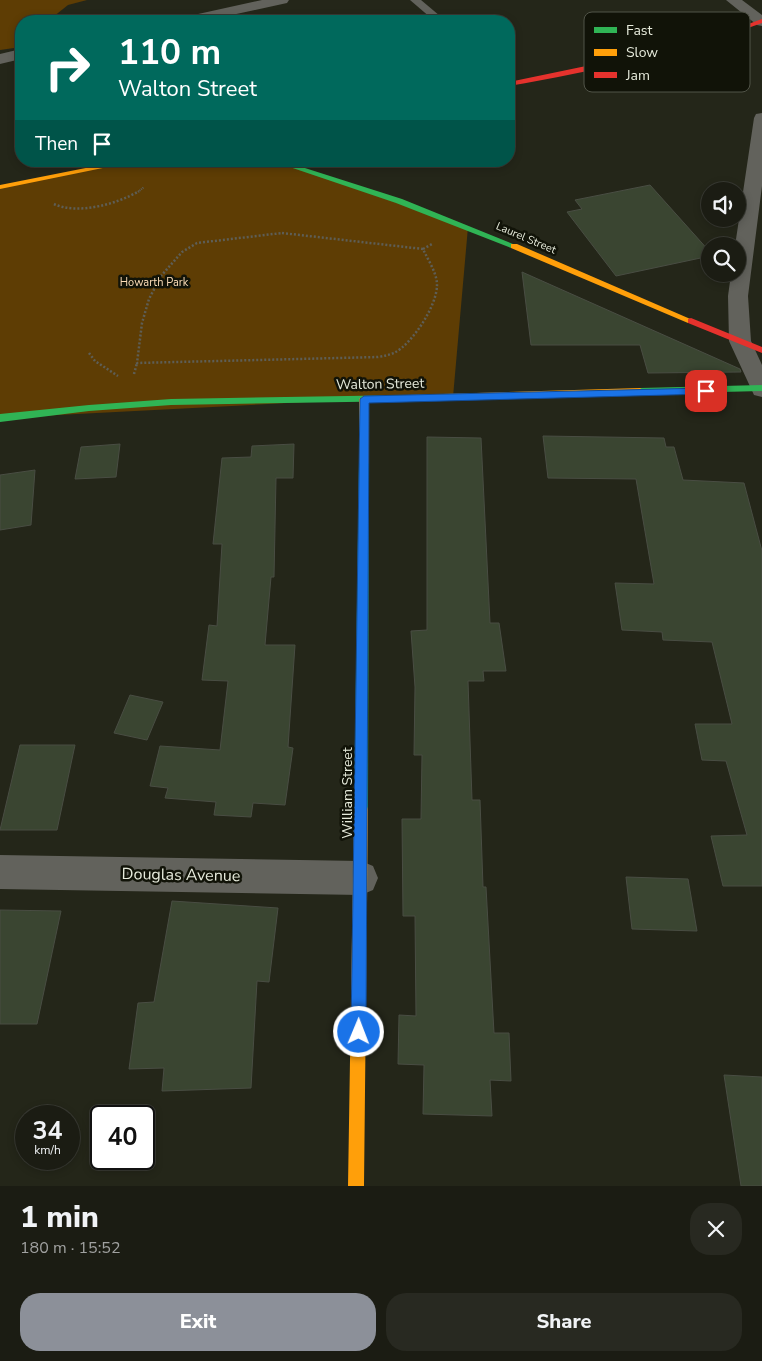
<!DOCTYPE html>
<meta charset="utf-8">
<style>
:root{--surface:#1b1c13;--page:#282921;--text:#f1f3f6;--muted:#a0a1a0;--line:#393a33;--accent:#8c9099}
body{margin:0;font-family:"Nunito Sans",sans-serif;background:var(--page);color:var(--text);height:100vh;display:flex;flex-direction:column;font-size:19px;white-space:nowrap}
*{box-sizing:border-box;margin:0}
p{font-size:16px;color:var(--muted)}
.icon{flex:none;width:28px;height:28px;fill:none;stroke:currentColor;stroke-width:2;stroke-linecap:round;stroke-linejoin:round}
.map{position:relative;height:1186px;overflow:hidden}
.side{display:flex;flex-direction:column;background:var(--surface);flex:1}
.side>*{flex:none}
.banner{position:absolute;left:15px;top:15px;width:500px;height:152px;border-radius:20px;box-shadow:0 2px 8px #0003,0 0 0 1px var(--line);background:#00695c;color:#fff;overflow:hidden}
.controls{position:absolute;left:701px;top:182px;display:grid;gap:10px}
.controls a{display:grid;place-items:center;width:45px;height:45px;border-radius:50%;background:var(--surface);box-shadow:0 2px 8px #0003,0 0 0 1px var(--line);font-size:25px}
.speed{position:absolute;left:15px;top:1105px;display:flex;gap:10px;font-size:25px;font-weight:700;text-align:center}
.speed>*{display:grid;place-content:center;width:65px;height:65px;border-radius:50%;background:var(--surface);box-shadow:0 2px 8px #0003,0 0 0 1px var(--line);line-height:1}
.speed small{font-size:12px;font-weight:400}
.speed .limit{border:2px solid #111;border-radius:8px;background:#fff;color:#111}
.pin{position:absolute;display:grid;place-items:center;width:42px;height:42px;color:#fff;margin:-21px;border-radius:10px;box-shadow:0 2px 8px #0006}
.me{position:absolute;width:55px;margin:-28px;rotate:1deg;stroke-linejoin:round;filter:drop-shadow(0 0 4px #0008)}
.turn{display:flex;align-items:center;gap:18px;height:105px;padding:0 20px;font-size:22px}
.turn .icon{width:65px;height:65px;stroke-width:2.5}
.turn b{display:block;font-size:35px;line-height:42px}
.then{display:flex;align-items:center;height:48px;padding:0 20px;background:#0003;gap:10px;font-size:19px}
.round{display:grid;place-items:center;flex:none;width:52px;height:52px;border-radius:20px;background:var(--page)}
.headline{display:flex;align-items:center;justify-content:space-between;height:85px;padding:0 20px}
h1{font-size:30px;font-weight:800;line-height:38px}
.cta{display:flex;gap:10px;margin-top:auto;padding:10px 20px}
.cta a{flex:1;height:58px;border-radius:20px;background:var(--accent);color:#fff;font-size:20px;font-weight:800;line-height:58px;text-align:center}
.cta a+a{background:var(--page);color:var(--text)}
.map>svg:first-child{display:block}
.green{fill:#5e3d04}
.building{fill:#3a4531;stroke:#494d43}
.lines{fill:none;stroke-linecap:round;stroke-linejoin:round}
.path-far1{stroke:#5e5e56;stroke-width:2;stroke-dasharray:1 1;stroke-linecap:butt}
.path{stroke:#5e5e56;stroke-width:2.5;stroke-dasharray:2 2;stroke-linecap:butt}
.lane{fill:#62625c;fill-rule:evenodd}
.street{fill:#62625c;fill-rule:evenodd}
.fast{fill:#30b455;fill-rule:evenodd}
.slow{fill:#ff9f0a;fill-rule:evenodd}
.jam{fill:#e5322d;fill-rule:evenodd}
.route{fill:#1a73e8;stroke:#114b97}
.labels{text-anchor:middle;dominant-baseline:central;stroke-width:5;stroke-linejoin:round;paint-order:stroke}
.far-street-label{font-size:11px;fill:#e7ebdc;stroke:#111308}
.far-park-label{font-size:11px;fill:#fddeb9;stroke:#111308}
.street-label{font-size:14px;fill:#e7ebdc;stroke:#111308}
.near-street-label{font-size:16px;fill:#e7ebdc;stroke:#111308}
.key{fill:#111308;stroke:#515448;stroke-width:1}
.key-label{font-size:14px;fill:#e7ebdc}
</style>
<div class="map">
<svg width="762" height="1186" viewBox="0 0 762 1186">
<rect width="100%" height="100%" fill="#242619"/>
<path class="green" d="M 0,0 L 87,0 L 68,5 L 48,21 L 21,21 L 21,42 L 14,48 L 0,50 Z
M 134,161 L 275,161 L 468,227 L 453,397 L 364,399 L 0,418 L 0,187 Z"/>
<path class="building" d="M 650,185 L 710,252 L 710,256 L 616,276 L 567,212 L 582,209 L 575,200 Z
M 522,272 L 740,369 L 741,372 L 648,373 L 640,345 L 531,345 Z
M 543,436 L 664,438 L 666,447 L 674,447 L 683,480 L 744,483 L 762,551 L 762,886 L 723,886 L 711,836 L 747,835 L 726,761 L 702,760 L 695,724 L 732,724 L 712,642 L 663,640 L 662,632 L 622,630 L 615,583 L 654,584 L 636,479 L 548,478 Z
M 427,437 L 481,438 L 490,623 L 499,623 L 506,671 L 483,671 L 484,681 L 468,681 L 472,800 L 480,800 L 483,887 L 486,887 L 494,1033 L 509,1033 L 511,1081 L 490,1080 L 492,1116 L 423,1114 L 424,1065 L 398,1064 L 399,1015 L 416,1016 L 415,916 L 403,916 L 402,819 L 421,819 L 422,755 L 414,755 L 415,687 L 411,631 L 427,630 Z
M 120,444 L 116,477 L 75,479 L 81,447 Z
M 294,444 L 293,478 L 276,478 L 274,577 L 271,577 L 265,645 L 295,645 L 288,747 L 293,748 L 285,805 L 253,803 L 251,817 L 214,815 L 216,802 L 165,798 L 168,788 L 150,786 L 160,746 L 220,750 L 228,681 L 202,680 L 209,625 L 217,626 L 222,544 L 213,544 L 222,458 L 251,457 L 252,446 Z
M 35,470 L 31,525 L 0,530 L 0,475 Z
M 130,695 L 163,702 L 147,740 L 114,733 Z
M 20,745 L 75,745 L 57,830 L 0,830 Z
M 626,877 L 688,879 L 697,931 L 632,929 Z
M 172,901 L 278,908 L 269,982 L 257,981 L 251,1088 L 162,1091 L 164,1068 L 129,1069 L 138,1003 L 154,1002 Z
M 0,910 L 61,911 L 37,1024 L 0,1024 Z
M 724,1075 L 762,1077 L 762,1186 L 741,1186 Z"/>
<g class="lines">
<path class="path-far1" d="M 138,192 L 144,187"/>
<path class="path" d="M 54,204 C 77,215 118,204 139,191
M 282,233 L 423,249 C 428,260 437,273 437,285 C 437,306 412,344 394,353 C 389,355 384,356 378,357 L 137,363 L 142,323 L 149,299 L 161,276 L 182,252 L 197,243 Z
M 423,249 L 432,244
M 89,353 L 95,361 L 118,376
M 134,374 L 137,363"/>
<path class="lane" d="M 410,0 L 421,0 L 440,16 L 439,18 L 431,18 Z"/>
<path class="street" d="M 262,0 L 289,0 L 287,3 L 204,21 L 178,21 L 180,18 Z
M 726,0 L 742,0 L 762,15 L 762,26 L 757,25 Z
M 21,49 L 21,59 L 0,64 L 0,54 Z
M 762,113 L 762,186 L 748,296 L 751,341 L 762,365 L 762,397 L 754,395 L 729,341 L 728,296 L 731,274 L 738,274 L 738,246 L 735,246 L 754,118 L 756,114 Z
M 0,855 L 361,861 L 373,866 L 378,878 L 373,890 L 361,895 L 0,889 Z"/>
<path class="fast" d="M 272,161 L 283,161 L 402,199 L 518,246 L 511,248 L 396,203 Z
M 762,385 L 762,391 L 640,394 L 635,391 L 640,388 Z
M 409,395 L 414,398 L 409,401 L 171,405 L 89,411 L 0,422 L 0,414 L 89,405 L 171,399 Z
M 364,459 L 369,463 L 368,809 L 366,814 L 361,816 L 356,814 L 354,809 L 359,463 Z"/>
<path class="slow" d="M 121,161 L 137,161 L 0,189 L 0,185 Z
M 511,244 L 517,244 L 695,321 L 694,323 L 688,323 L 511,248 Z
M 640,388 L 645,391 L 640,394 L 409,401 L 404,398 L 409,395 Z
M 364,396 L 369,399 L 369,463 L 364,467 L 359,463 L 359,399 Z
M 361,802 L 366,804 L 368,809 L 364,1186 L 348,1186 L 354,809 L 356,804 Z"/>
<path class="jam" d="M 762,19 L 762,23 C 680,53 594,71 509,86 L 509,82 L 668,49 L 729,31 Z
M 691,318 L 762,347 L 762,353 L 688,323 L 688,319 Z"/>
</g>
<path class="route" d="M 706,388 L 711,391 L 706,394 L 369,403 L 366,1032 L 364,1037 L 359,1040 L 353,1037 L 351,1032 L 360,399 L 364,396 Z"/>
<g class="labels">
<g class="far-street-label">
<text transform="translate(526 238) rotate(23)">Laurel Street</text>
</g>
<g class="far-park-label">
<text x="154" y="282">Howarth Park</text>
</g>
<g class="street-label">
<text transform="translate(380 384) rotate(-1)">Walton Street</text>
<text transform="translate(347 793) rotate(-90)">William Street</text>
</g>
<g class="near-street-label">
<text transform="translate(181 875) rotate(1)">Douglas Avenue</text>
</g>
</g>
<rect x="584" y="12" width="166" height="80" rx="8" class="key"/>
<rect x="594" y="27" width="23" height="6" fill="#30b455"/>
<rect x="594" y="49" width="23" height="7" fill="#ff9f0a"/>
<rect x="594" y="72" width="23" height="6" fill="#e5322d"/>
<g class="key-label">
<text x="626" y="35">Fast</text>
<text x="626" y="57">Slow</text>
<text x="626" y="80">Jam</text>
</g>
</svg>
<div class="controls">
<a><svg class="icon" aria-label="sound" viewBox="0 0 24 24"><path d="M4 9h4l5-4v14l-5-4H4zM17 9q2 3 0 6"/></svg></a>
<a><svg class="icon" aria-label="search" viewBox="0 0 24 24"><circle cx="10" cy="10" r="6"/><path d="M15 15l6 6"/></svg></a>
</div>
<div class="speed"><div>34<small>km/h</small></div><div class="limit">40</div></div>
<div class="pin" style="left:706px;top:391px;background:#d93025"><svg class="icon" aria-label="arrive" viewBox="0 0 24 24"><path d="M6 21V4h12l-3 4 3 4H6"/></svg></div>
<svg class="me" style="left:359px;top:1032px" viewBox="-20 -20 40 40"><circle r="17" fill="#1a73e8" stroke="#fff" stroke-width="3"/><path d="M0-11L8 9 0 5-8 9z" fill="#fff"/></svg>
<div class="banner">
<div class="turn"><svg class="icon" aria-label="right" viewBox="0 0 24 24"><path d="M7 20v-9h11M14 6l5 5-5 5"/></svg><div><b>110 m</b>Walton Street</div></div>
<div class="then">Then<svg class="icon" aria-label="arrive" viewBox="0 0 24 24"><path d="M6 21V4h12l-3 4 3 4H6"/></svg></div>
</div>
</div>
<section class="side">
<div class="headline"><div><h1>1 min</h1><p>180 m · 15:52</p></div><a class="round"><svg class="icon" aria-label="close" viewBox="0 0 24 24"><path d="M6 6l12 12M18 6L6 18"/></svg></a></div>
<div class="cta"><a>Exit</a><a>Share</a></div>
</section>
